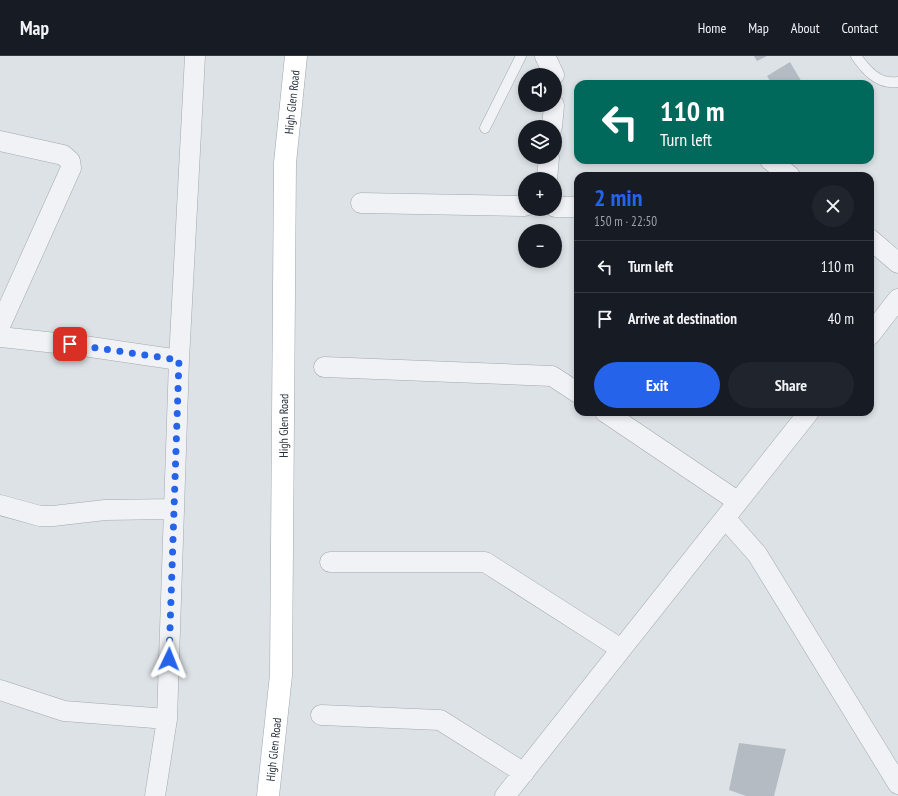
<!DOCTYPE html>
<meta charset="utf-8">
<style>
:root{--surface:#171b24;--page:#20242c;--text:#f1f3f6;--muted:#9ea1a6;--line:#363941;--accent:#2563eb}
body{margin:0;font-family:"PT Sans Narrow",sans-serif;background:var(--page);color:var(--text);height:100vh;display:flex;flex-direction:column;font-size:15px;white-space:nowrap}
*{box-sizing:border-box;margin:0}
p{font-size:13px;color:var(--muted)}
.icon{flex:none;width:22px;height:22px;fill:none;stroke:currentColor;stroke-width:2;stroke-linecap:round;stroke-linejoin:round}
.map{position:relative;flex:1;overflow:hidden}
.side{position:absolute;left:574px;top:116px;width:300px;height:244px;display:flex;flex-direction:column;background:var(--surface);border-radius:12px;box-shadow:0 2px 6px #0003}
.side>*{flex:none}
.guide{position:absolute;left:574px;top:24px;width:300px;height:84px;border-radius:12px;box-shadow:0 2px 6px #0003;background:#00695c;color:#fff;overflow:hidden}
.buttons{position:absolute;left:518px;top:12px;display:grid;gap:8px}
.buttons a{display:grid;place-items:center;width:44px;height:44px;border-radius:50%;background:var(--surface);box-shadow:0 2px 6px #0003;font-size:20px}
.pin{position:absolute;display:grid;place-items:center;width:34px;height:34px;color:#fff;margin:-17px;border-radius:8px;box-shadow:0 2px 6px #0006}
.me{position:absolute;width:44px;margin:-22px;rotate:2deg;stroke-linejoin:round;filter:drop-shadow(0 0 3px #0008)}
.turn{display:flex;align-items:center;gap:14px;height:84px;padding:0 20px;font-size:18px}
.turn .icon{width:52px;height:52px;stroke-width:2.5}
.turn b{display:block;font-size:28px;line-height:34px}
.round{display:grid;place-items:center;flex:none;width:42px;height:42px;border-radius:21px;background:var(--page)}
.headline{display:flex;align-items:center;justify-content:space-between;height:68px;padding:0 20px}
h1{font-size:24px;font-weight:700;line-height:30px;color:var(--accent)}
.button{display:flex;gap:8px;margin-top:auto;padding:8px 20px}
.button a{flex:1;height:46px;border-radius:24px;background:var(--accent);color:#fff;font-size:16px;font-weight:700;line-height:46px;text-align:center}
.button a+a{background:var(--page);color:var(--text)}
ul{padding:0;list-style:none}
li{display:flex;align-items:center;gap:12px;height:52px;padding:0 20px;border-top:1px solid var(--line)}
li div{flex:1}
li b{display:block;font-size:15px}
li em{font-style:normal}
header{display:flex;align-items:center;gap:24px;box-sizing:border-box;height:56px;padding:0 20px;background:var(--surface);border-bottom:1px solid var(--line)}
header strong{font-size:19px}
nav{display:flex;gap:22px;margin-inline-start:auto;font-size:14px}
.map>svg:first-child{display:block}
.building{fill:#b5bbc3}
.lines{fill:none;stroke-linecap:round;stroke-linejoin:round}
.lane-casing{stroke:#a3a9b0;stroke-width:11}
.street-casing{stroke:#a3a9b0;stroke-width:21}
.primary-casing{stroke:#9da7b1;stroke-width:23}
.lane{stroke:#f0f2f5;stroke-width:10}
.street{stroke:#f0f2f5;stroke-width:20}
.primary{stroke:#fff;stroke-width:22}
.route{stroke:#2563eb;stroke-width:7;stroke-dasharray:0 12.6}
.labels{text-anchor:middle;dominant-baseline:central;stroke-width:3;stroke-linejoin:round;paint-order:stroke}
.street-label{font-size:12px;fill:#28313c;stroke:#ecf0f4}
</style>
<header>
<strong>Map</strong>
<nav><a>Home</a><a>Map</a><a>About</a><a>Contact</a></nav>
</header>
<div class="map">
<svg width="898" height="740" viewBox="0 0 898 740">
<rect width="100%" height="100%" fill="#dde2e6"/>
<path class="building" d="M 754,0 L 767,0 L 757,5 Z
M 790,6 L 803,28 L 772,28 L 767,20 Z
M 739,687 L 786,693 L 774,740 L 746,740 L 729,734 Z"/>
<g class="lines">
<g class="lane-casing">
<path id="lane" d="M 856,0 C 866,14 878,29 898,26
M 485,72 L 521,0"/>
</g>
<g class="street-casing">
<path id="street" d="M 545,0 L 554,19
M 552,71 L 554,49
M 0,85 L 63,99 L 70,105 L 71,112 L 0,270
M 770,104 L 790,120
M 547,123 L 549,101
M 361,147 L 525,150
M 555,151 L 578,151
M 870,183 L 898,207
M 870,279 L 898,243
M 0,281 L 84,290 L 179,304
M 324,311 L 552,320 L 578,337
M 605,356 L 737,445
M 0,449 L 40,460 L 53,460 L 105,454 L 174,453
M 725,462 L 757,498 L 898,728
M 330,506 L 485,506 L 621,593
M 0,634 L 64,655 L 167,663
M 321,659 L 440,664 L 524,717
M 155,740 L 167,663 L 179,304 L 195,0
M 505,740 L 809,356"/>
</g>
<g class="primary-casing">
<g id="primary">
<path id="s1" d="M 268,740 L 281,619 L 285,107 L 296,0"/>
</g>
</g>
<use href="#lane" class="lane"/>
<use href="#street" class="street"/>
<use href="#primary" class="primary"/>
</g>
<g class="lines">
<path class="route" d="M 70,288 L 179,304 L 169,603"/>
</g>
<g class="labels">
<g class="street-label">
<text stroke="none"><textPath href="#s1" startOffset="695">High Glen Road</textPath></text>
<text stroke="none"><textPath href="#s1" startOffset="371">High Glen Road</textPath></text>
<text stroke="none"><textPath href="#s1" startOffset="47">High Glen Road</textPath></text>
</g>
</g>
</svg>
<div class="buttons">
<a><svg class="icon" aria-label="sound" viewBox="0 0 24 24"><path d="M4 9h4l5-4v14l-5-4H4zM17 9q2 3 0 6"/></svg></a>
<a><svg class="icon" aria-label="layers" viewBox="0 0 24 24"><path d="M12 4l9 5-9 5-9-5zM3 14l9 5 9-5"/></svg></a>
<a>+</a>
<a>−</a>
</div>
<div class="pin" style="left:70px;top:288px;background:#d93025"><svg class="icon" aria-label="arrive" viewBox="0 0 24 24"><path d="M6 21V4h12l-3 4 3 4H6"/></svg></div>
<svg class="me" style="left:169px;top:603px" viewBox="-20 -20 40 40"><path d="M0-17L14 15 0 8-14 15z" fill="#2563eb" stroke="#fff" stroke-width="4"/></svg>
<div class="guide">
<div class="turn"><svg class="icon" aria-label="left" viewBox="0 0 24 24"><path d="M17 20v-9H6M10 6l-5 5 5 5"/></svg><div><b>110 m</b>Turn left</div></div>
</div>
<section class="side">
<div class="headline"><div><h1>2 min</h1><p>150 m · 22:50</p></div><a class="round"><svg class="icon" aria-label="close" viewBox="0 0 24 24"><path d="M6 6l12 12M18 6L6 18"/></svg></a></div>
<ul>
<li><svg class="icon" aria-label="left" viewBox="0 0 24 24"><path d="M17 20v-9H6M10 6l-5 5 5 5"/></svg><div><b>Turn left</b></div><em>110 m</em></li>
<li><svg class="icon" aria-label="arrive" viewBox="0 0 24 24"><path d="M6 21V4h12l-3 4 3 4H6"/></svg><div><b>Arrive at destination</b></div><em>40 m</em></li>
</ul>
<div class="button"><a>Exit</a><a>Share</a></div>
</section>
</div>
